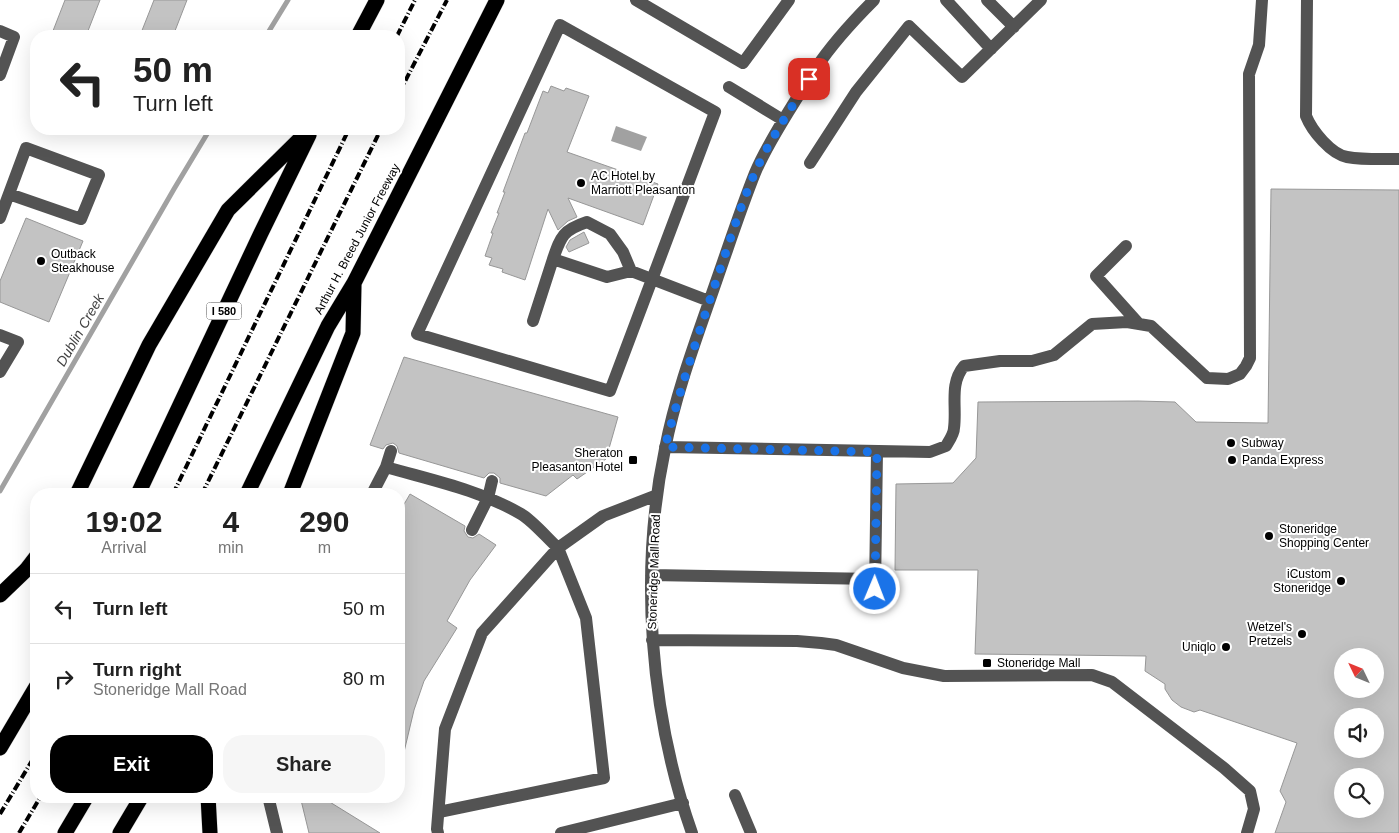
<!DOCTYPE html>
<style>
:root{--surface:#fff;--page:#f6f6f6;--text:#222;--muted:#767676;--line:#e0e0e0;--accent:#000}
body{margin:0;font-family:Helvetica,sans-serif;background:var(--page);color:var(--text);height:100vh;display:flex;flex-direction:column;font-size:19px;white-space:nowrap}
*{box-sizing:border-box;margin:0}
p{font-size:16px;color:var(--muted)}
.icon{flex:none;width:28px;height:28px;fill:none;stroke:currentColor;stroke-width:2;stroke-linecap:round;stroke-linejoin:round}
.map{position:relative;flex:1;overflow:hidden}
.side{position:absolute;left:30px;top:488px;width:375px;height:315px;display:flex;flex-direction:column;background:var(--surface);border-radius:20px;box-shadow:0 5px 20px #0002}
.side>*{flex:none}
.guide{position:absolute;left:30px;top:30px;width:375px;height:105px;border-radius:20px;box-shadow:0 5px 20px #0002;background:#fff;color:var(--text);overflow:hidden}
.needle{width:32px;rotate:313deg}
.controls{position:absolute;left:1334px;top:648px;display:grid;gap:10px}
.controls a{display:grid;place-items:center;width:50px;height:50px;border-radius:50%;background:var(--surface);box-shadow:0 5px 20px #0002;font-size:25px}
.pin{position:absolute;display:grid;place-items:center;width:42px;height:42px;color:#fff;margin:-21px;border-radius:10px;box-shadow:0 2px 8px #0006}
.me{position:absolute;width:55px;margin:-28px;rotate:1deg;stroke-linejoin:round;filter:drop-shadow(0 0 4px #0008)}
.turn{display:flex;align-items:center;gap:18px;height:105px;padding:0 20px;font-size:22px}
.turn .icon{width:65px;height:65px;stroke-width:2.5}
.turn b{display:block;font-size:35px;line-height:42px}
.eta{display:flex;justify-content:space-evenly;align-items:center;height:85px;text-align:center}
.eta b{font-size:30px;font-weight:600;line-height:35px}
.primary-button{display:flex;gap:10px;margin-top:auto;padding:10px 20px}
.primary-button a{flex:1;height:58px;border-radius:20px;background:var(--accent);color:#fff;font-size:20px;font-weight:600;line-height:58px;text-align:center}
.primary-button a+a{background:var(--page);color:var(--text)}
ul{padding:0;list-style:none}
li{display:flex;align-items:center;gap:15px;height:70px;padding:0 20px;border-top:1px solid var(--line)}
li div{flex:1}
li b{display:block;font-size:19px}
li em{font-style:normal}
.map>svg:first-child{display:block}
.water{fill:#a1a1a1}
.lines{fill:none;stroke-linecap:round;stroke-linejoin:round}
.stream{stroke:#a1a1a1;stroke-width:5}
.building{fill:#c3c3c3;stroke:#979797;fill-rule:evenodd}
.highway-casing{stroke:#dbdbdb;stroke-width:16}
.minor{stroke:#535353;stroke-width:12}
.highway{stroke:#000;stroke-width:15}
.rail{stroke:#000;stroke-width:4;stroke-dasharray:8 2.5 1 2.5;stroke-linecap:butt}
.route{stroke:#1a73e8;stroke-width:9;stroke-dasharray:0 16.2}
.poi-dot{fill:#000;stroke:#fff;stroke-width:2}
.labels{text-anchor:middle;dominant-baseline:central;stroke-width:4;stroke-linejoin:round;paint-order:stroke}
.shield{fill:#fff;stroke:#4c4c4c;stroke-width:1}
.shield-label{font-size:11px;font-weight:bold;fill:#000}
.poi-label{font-size:12px;fill:#000;stroke:#fff;text-anchor:start}
.street-label{font-size:12px;fill:#000;stroke:#fff}
.water-label{font-size:14px;font-style:italic;fill:#424242;stroke:#fff}
</style>
<div class="map">
<svg width="1399" height="833" viewBox="0 0 1399 833">
<rect width="100%" height="100%" fill="#fff"/>
<path class="water" d="M 616,126 L 647,137 L 641,151 L 611,141 Z"/>
<g class="lines">
<path class="stream" d="M 266,36 L 288,0
M 0,491 L 174,189 L 210,129"/>
</g>
<path class="building" d="M 65,0 L 100,0 L 86,36 L 51,36 Z
M 154,0 L 187,0 L 173,36 L 149,36 L 141,33 Z
M 551,86 L 564,91 L 566,88 L 589,96 L 567,152 L 658,184 L 643,225 L 568,198 L 577,217 L 568,221 L 558,230 L 548,209 L 525,280 L 502,272 L 503,269 L 489,265 L 492,258 L 485,256 L 493,233 L 491,233 L 499,213 L 497,213 L 505,192 L 503,192 L 525,133 L 527,133 L 543,91 L 548,93 Z
M 1271,189 L 1399,190 L 1399,833 L 1275,833 L 1286,802 L 1280,791 L 1297,743 L 1200,710 L 1194,712 L 1181,707 L 1172,700 L 1165,689 L 1165,684 L 1145,671 L 1146,656 L 975,654 L 978,570 L 895,570 L 896,484 L 953,483 L 976,458 L 978,402 L 1138,401 L 1175,402 L 1196,422 L 1268,423 ZM 1342,656 L 1375,656 L 1375,689 L 1342,689 ZM 1342,716 L 1375,716 L 1375,749 L 1342,749 ZM 1342,776 L 1375,776 L 1375,809 L 1342,809 Z
M 26,218 L 83,241 L 49,322 L 0,302 L 0,281 Z
M 584,232 L 589,243 L 569,252 L 566,247 L 570,240 Z
M 404,357 L 618,417 L 606,459 L 577,479 L 573,475 L 546,496 L 500,483 L 500,478 L 494,473 L 489,473 L 484,478 L 399,453 L 397,446 L 393,443 L 386,445 L 383,449 L 370,445 Z
M 410,494 L 465,526 L 464,531 L 468,537 L 473,538 L 479,534 L 496,545 L 470,580 L 447,621 L 457,628 L 424,681 L 414,710 L 404,752 L 399,752 L 399,513 Z
M 300,796 L 320,796 L 380,833 L 309,833 Z"/>
<g class="lines">
<g class="highway-casing">
<path id="highway" d="M 358,36 L 377,0
M 77,494 L 149,345 L 228,210 L 310,129
M 138,494 L 261,233 L 309,135
M 247,494 L 328,326 L 354,283 L 497,0
M 290,494 L 353,333 L 354,285
M 0,595 L 26,570 L 36,557
M 0,748 L 36,687
M 208,796 L 210,833
M 65,833 L 87,796
M 120,833 L 142,796"/>
</g>
<path class="minor" d="M 636,0 L 743,63 L 789,0
M 946,0 L 991,49
M 987,0 L 1014,27
M 1307,0 L 1306,116 C 1312,131 1331,154 1347,157 C 1364,160 1382,159 1399,159
M 560,25 L 715,112 L 610,391 L 417,334 Z
M 0,31 L 14,37 L 0,75
M 729,87 L 783,120
M 810,163 L 856,92 L 909,26 L 962,77 L 1041,0
M 0,218 L 26,148 L 99,175 L 81,219 L 9,194
M 1126,246 L 1096,276 L 1139,324
M 631,271 L 607,277 L 553,259 C 561,236 563,230 587,222 L 610,234 L 623,252 L 631,271 L 709,301
M 533,321 L 553,259
M 0,335 L 18,342 L 0,372
M 665,447 L 930,452 L 946,446 C 949,441 954,434 954,428 C 957,406 949,384 964,366 L 1000,361 L 1032,361 L 1054,355 L 1092,324 L 1127,322 L 1151,326 L 1207,378 L 1228,379 L 1240,374 L 1246,366 L 1250,358 L 1249,74 L 1259,45 L 1262,0
M 391,451 L 386,467 C 431,480 480,490 521,514 C 533,521 547,538 558,548 L 603,516 L 657,495
M 372,494 L 386,467
M 472,530 L 488,498 L 492,481
M 651,575 L 875,579
M 875,589 L 877,451
M 652,640 L 797,641 L 821,643 L 836,645 L 903,668 L 944,676 L 1092,675 L 1112,682 L 1224,768 L 1250,791 L 1254,809 L 1247,833
M 735,795 L 751,833
M 268,796 L 277,833
M 438,833 L 437,829 L 444,741 L 445,729 L 482,633 L 558,548 L 586,618 L 604,778 L 439,812
M 561,833 L 683,803
M 692,833 C 650,714 639,572 665,449 C 676,392 697,337 716,282 C 729,245 741,208 755,173 C 766,147 782,122 797,98 C 803,88 809,78 816,68 C 832,44 853,21 874,0"/>
<use href="#highway" class="highway"/>
<path class="rail" d="M 397,36 L 415,0
M 399,93 L 447,0
M 173,494 L 349,129
M 202,494 L 381,129
M 0,814 L 36,754
M 19,833 L 41,796"/>
</g>
<g class="lines">
<path class="route" d="M 809,79 C 791,109 771,138 756,170 C 742,202 732,234 721,267 C 701,326 681,386 665,447 L 877,452 L 875,589"/>
</g>
<g class="poi-dot">
<circle cx="581" cy="183" r="5"/>
<circle cx="41" cy="261" r="5"/>
<circle cx="1231" cy="443" r="5"/>
<rect x="628" y="455" width="10" height="10" rx="2.5"/>
<circle cx="1232" cy="460" r="5"/>
<circle cx="1269" cy="536" r="5"/>
<circle cx="1341" cy="581" r="5"/>
<circle cx="1302" cy="634" r="5"/>
<circle cx="1226" cy="647" r="5"/>
<rect x="982" y="658" width="10" height="10" rx="2.5"/>
</g>
<g class="labels">
<rect class="shield" x="206.5" y="302.5" width="35" height="17" rx="4"/>
<g class="shield-label">
<text x="224" y="311">I 580</text>
</g>
<g class="poi-label">
<text x="591" y="176">AC Hotel by<tspan x="591" dy="14">Marriott Pleasanton</tspan></text>
<text x="51" y="254">Outback<tspan x="51" dy="14">Steakhouse</tspan></text>
<text x="1241" y="443">Subway</text>
<text x="623" y="453" text-anchor="end">Sheraton<tspan x="623" dy="14">Pleasanton Hotel</tspan></text>
<text x="1242" y="460">Panda Express</text>
<text x="1279" y="529">Stoneridge<tspan x="1279" dy="14">Shopping Center</tspan></text>
<text x="1331" y="574" text-anchor="end">iCustom<tspan x="1331" dy="14">Stoneridge</tspan></text>
<text x="1292" y="627" text-anchor="end">Wetzel's<tspan x="1292" dy="14">Pretzels</tspan></text>
<text x="1216" y="647" text-anchor="end">Uniqlo</text>
<text x="997" y="663">Stoneridge Mall</text>
</g>
<g class="street-label">
<text transform="translate(357 239) rotate(-62)">Arthur H. Breed Junior Freeway</text>
<text transform="translate(654 572) rotate(-88)">Stoneridge Mall Road</text>
</g>
<g class="water-label">
<text transform="translate(80 330) rotate(-60)">Dublin Creek</text>
</g>
</g>
</svg>
<div class="controls">
<a><svg class="needle" viewBox="-14 -14 28 28"><path d="M0-13l5 13h-10z" fill="#e53935"/><path d="M0 13l5-13h-10z" fill="#767676"/></svg></a>
<a><svg class="icon" aria-label="sound" viewBox="0 0 24 24"><path d="M4 9h4l5-4v14l-5-4H4zM17 9q2 3 0 6"/></svg></a>
<a><svg class="icon" aria-label="search" viewBox="0 0 24 24"><circle cx="10" cy="10" r="6"/><path d="M15 15l6 6"/></svg></a>
</div>
<div class="pin" style="left:809px;top:79px;background:#d93025"><svg class="icon" aria-label="arrive" viewBox="0 0 24 24"><path d="M6 21V4h12l-3 4 3 4H6"/></svg></div>
<svg class="me" style="left:875px;top:589px" viewBox="-20 -20 40 40"><circle r="17" fill="#1a73e8" stroke="#fff" stroke-width="3"/><path d="M0-11L8 9 0 5-8 9z" fill="#fff"/></svg>
<div class="guide">
<div class="turn"><svg class="icon" aria-label="left" viewBox="0 0 24 24"><path d="M17 20v-9H6M10 6l-5 5 5 5"/></svg><div><b>50 m</b>Turn left</div></div>
</div>
<section class="side">
<div class="eta">
<div><b>19:02</b><p>Arrival</p></div>
<div><b>4</b><p>min</p></div>
<div><b>290</b><p>m</p></div>
</div>
<ul>
<li><svg class="icon" aria-label="left" viewBox="0 0 24 24"><path d="M17 20v-9H6M10 6l-5 5 5 5"/></svg><div><b>Turn left</b></div><em>50 m</em></li>
<li><svg class="icon" aria-label="right" viewBox="0 0 24 24"><path d="M7 20v-9h11M14 6l5 5-5 5"/></svg><div><b>Turn right</b><p>Stoneridge Mall Road</p></div><em>80 m</em></li>
</ul>
<div class="primary-button"><a>Exit</a><a>Share</a></div>
</section>
</div>
